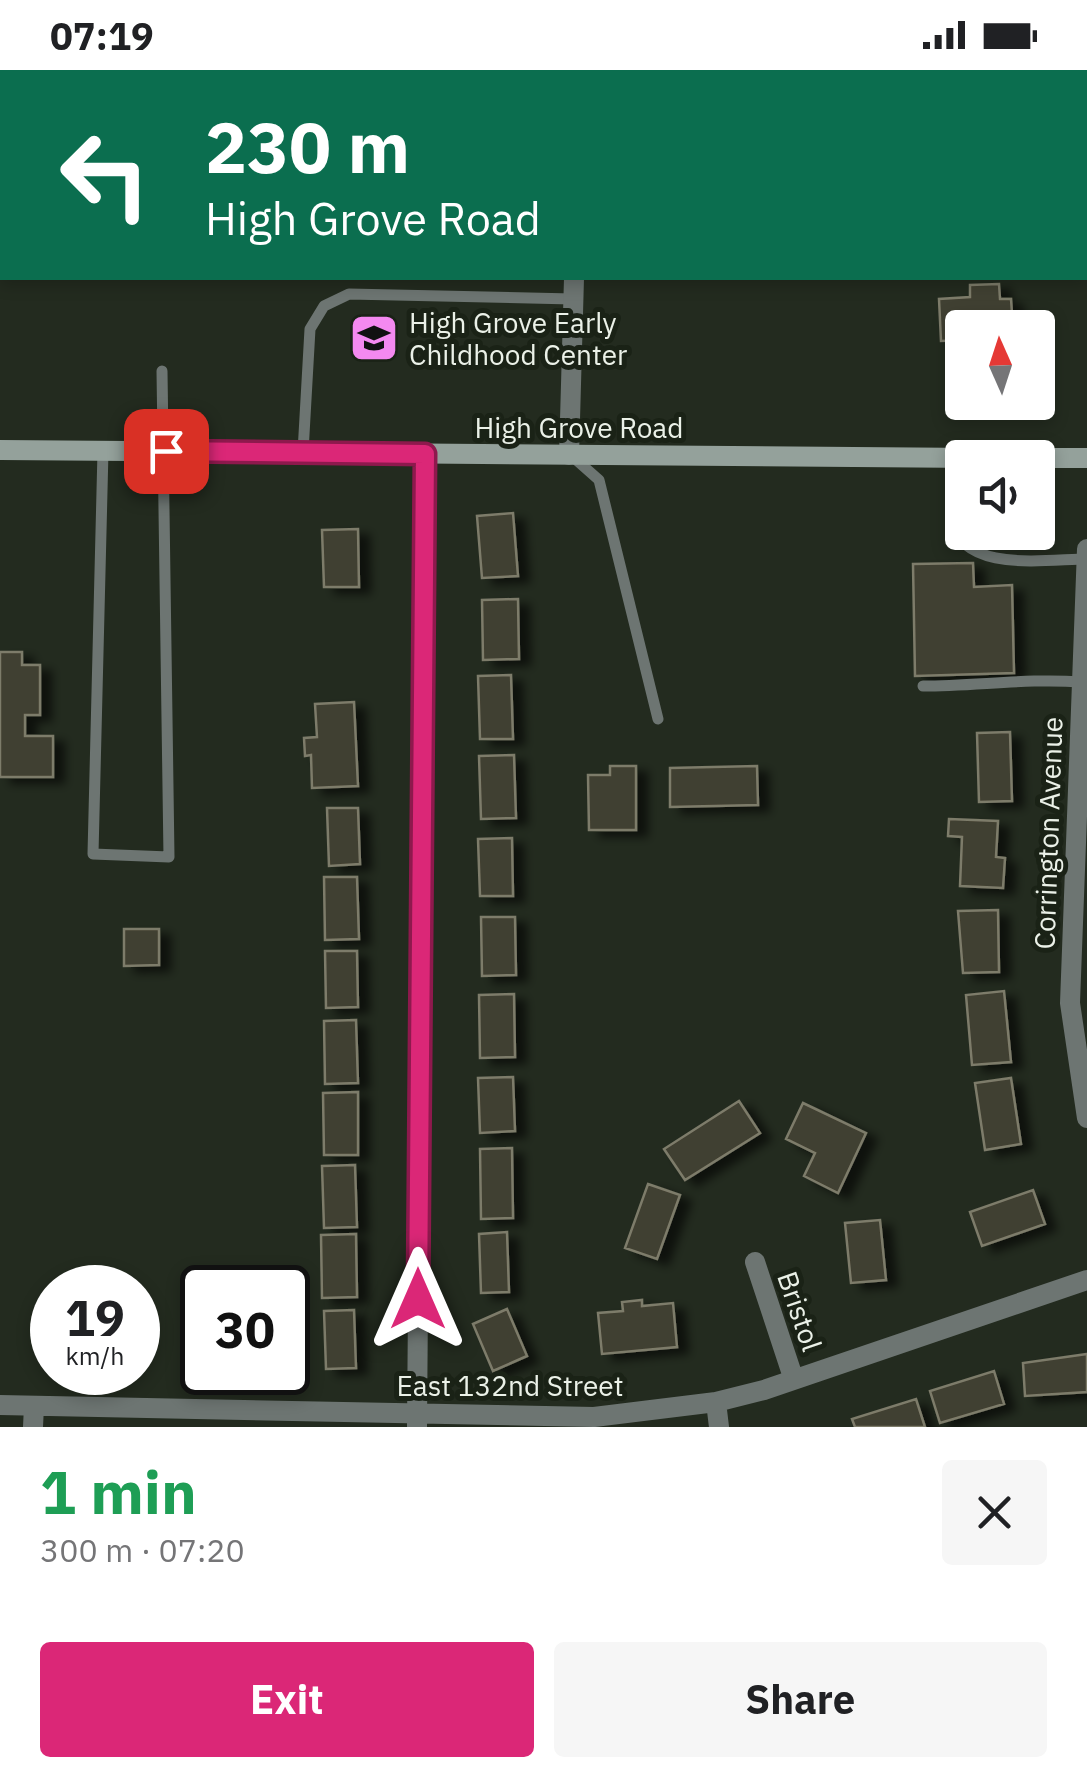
<!DOCTYPE html>
<meta charset="utf-8">
<style>
:root{--surface:#fff;--page:#f6f6f6;--text:#202124;--muted:#757577;--accent:#db2777}
body{margin:0;font-family:"IBM Plex Sans",sans-serif;background:var(--page);color:var(--text);height:100vh;display:flex;flex-direction:column;font-size:38px;white-space:nowrap}
*{box-sizing:border-box;margin:0}
p{font-size:32px;color:var(--muted)}
.icon{flex:none;width:55px;height:55px;fill:none;stroke:currentColor;stroke-width:2;stroke-linecap:round;stroke-linejoin:round}
.map{position:relative;height:1357px;overflow:hidden}
.details{display:flex;flex-direction:column;background:var(--surface);flex:1}
.details>*{flex:none}
.hud{position:absolute;left:0px;top:0px;width:1088px;height:210px;box-shadow:0 5px 15px #0003;background:#0b6e4f;color:#fff;overflow:hidden}
.needle{width:65px;rotate:357deg}
.tools{position:absolute;left:945px;top:240px;display:grid;gap:20px}
.tools a{display:grid;place-items:center;width:110px;height:110px;border-radius:10px;background:var(--surface);box-shadow:0 5px 15px #0003;font-size:50px}
.speed{position:absolute;left:30px;top:1195px;display:flex;gap:20px;font-size:50px;font-weight:700;text-align:center}
.speed>*{display:grid;place-content:center;width:130px;height:130px;border-radius:50%;background:var(--surface);box-shadow:0 5px 15px #0003;line-height:1}
.speed small{font-size:25px;font-weight:400}
.speed .limit{border:5px solid #111;border-radius:15px;background:#fff;color:#111}
.pin{position:absolute;display:grid;place-items:center;width:85px;height:85px;color:#fff;margin:-42px;border-radius:20px;box-shadow:0 5px 15px #0006}
.me{position:absolute;width:110px;margin:-55px;rotate:0deg;stroke-linejoin:round;filter:drop-shadow(0 0 8px #0008)}
.turn{display:flex;align-items:center;gap:35px;height:210px;padding:0 40px;font-size:45px}
.turn .icon{width:130px;height:130px;stroke-width:2.5}
.turn b{display:block;font-size:70px;line-height:85px}
.round{display:grid;place-items:center;flex:none;width:105px;height:105px;border-radius:10px;background:var(--page)}
.headline{display:flex;align-items:center;justify-content:space-between;height:170px;padding:0 40px}
h1{font-size:60px;font-weight:700;line-height:75px;color:#1e9e55}
.primary-button{display:flex;gap:20px;margin-top:auto;padding:20px 40px}
.primary-button a{flex:1;height:115px;border-radius:10px;background:var(--accent);color:#fff;font-size:40px;font-weight:700;line-height:115px;text-align:center}
.primary-button a+a{background:var(--page);color:var(--text)}
.status{display:flex;justify-content:space-between;align-items:center;height:70px;padding:0 50px;background:var(--surface);direction:ltr}
.status svg{height:28px;fill:currentColor}
.map>svg:first-child{display:block}
.building{fill:#413f30;stroke:#7d7b6a;stroke-width:2.5;filter:url(#shadow)}
.lines{fill:none;stroke-linecap:round;stroke-linejoin:round}
.service{stroke:#6d7572;stroke-width:11}
.minor{stroke:#6d7572;stroke-width:20}
.secondary{stroke:#94a19b;stroke-width:20}
.route-casing{stroke:#8e194d;stroke-width:25}
.route{stroke:#db2777;stroke-width:18}
.labels{text-anchor:middle;dominant-baseline:central;stroke-width:10;stroke-linejoin:round;paint-order:stroke}
.poi-label{font-size:28px;fill:#ebf1e8;stroke:#1a2216;text-anchor:start}
.street-label{font-size:28px;fill:#ebf1e8;stroke:#1a2216}
</style>
<div class="status"><b>07:19</b><svg viewBox="0 0 49 12"><path d="M0 12V9h3v3zM5 12V6h3v6zM10 12V3h3v9zM15 12V0h3v12zM26 1h20v11H26zM47 4h2v5h-2z"/></svg></div>
<div class="map">
<svg width="1087" height="1357" viewBox="0 0 1087 1357">
<defs>
<filter id="shadow"><feDropShadow dx="11" dy="6" stdDeviation="5" flood-color="#0009"/></filter>
</defs>
<rect width="100%" height="100%" fill="#232b1f"/>
<path class="building" d="M 194,0 L 262,0 L 262,2 L 194,2 Z
M 999,214 L 1000,229 L 1011,229 L 1013,258 L 962,258 L 962,270 L 941,271 L 939,229 L 970,227 L 970,215 Z
M 513,443 L 518,506 L 482,508 L 477,446 Z
M 358,459 L 359,517 L 324,517 L 322,460 Z
M 973,493 L 974,517 L 1012,515 L 1014,603 L 915,606 L 913,494 Z
M 518,529 L 519,589 L 483,590 L 482,530 Z
M 0,582 L 22,582 L 22,595 L 40,595 L 40,645 L 25,645 L 25,666 L 53,666 L 53,707 L 0,707 Z
M 511,605 L 513,669 L 480,669 L 478,606 Z
M 354,632 L 358,716 L 312,718 L 311,685 L 305,686 L 304,668 L 317,667 L 315,634 Z
M 1010,662 L 1012,731 L 979,732 L 977,663 Z
M 514,685 L 516,748 L 481,749 L 479,686 Z
M 610,696 L 636,696 L 636,760 L 589,760 L 588,705 L 610,705 Z
M 757,696 L 758,735 L 670,737 L 670,698 Z
M 327,738 L 358,738 L 360,794 L 329,796 Z
M 949,749 L 998,751 L 996,787 L 1005,788 L 1003,818 L 960,816 L 962,767 L 948,766 Z
M 512,768 L 513,826 L 480,826 L 478,769 Z
M 324,807 L 357,807 L 359,869 L 325,870 Z
M 998,840 L 999,902 L 963,903 L 958,841 Z
M 481,847 L 515,847 L 516,905 L 482,906 Z
M 124,859 L 159,859 L 159,895 L 124,896 Z
M 325,881 L 357,881 L 358,937 L 326,938 Z
M 1004,921 L 1011,992 L 972,995 L 966,925 Z
M 514,924 L 515,987 L 480,988 L 479,925 Z
M 356,950 L 358,1013 L 325,1014 L 324,951 Z
M 513,1007 L 515,1061 L 480,1063 L 478,1008 Z
M 1011,1008 L 1021,1074 L 985,1080 L 975,1013 Z
M 358,1022 L 358,1085 L 324,1085 L 323,1023 Z
M 739,1031 L 760,1063 L 685,1110 L 664,1079 Z
M 803,1033 L 866,1063 L 838,1123 L 804,1106 L 815,1083 L 786,1069 Z
M 512,1078 L 513,1148 L 481,1149 L 480,1079 Z
M 355,1095 L 357,1157 L 324,1158 L 322,1096 Z
M 648,1114 L 680,1125 L 657,1189 L 625,1178 Z
M 1033,1120 L 1045,1154 L 982,1176 L 970,1142 Z
M 880,1150 L 886,1210 L 851,1213 L 845,1153 Z
M 507,1162 L 509,1222 L 481,1223 L 479,1164 Z
M 356,1164 L 357,1227 L 322,1228 L 321,1165 Z
M 642,1230 L 642,1236 L 673,1233 L 677,1277 L 602,1284 L 598,1243 L 623,1241 L 622,1232 Z
M 507,1239 L 527,1286 L 493,1301 L 473,1254 Z
M 354,1240 L 356,1298 L 326,1299 L 324,1241 Z
M 1087,1284 L 1087,1322 L 1025,1326 L 1023,1293 Z
M 994,1301 L 1004,1334 L 940,1353 L 930,1321 Z
M 916,1329 L 925,1357 L 855,1357 L 852,1349 Z"/>
<g class="lines">
<path class="service" d="M 103,381 L 93,784 L 169,787 L 162,301
M 303,382 L 310,259 L 324,236 L 349,224 L 573,229
M 573,387 L 599,410 L 658,649
M 954,387 C 954,407 950,431 953,451 C 962,504 1048,489 1087,489
M 923,616 C 976,616 1029,608 1081,612"/>
<path class="minor" d="M 579,2 L 579,0
M 569,385 L 574,208
M 1087,479 L 1070,933 L 1087,1048
M 755,1192 L 793,1307
M 716,1332 L 719,1357
M 0,1335 L 594,1347 L 716,1332 L 764,1320 L 1087,1210
M 417,1356 L 425,384
M 33,1357 L 34,1336"/>
<path class="secondary" d="M 0,380 L 977,388
M 1038,388 L 1087,388"/>
</g>
<g class="lines">
<g class="route-casing">
<path id="route" d="M 166,381 L 425,384 L 418,1229"/>
</g>
<use href="#route" class="route"/>
</g>
<defs>
<g id="school-square" transform="scale(2.5)"><rect x="-9" y="-9" width="18" height="18" rx="4" fill="#f489f0" stroke="#1a2216"/><path d="M0-5L7-2L0 1L-7-2ZM-4 1L0 2.5L4 1V4Q0 6-4 4Z" fill="#111"/></g>
</defs>
<g fill-rule="evenodd">
<use href="#school-square" x="374" y="268"/>
</g>
<g class="labels">
<g class="poi-label">
<text x="409" y="252">High Grove Early<tspan x="409" dy="32">Childhood Center</tspan></text>
</g>
<g class="street-label">
<text x="579" y="357">High Grove Road</text>
<text transform="translate(1048 763) rotate(-88)">Corrington Avenue</text>
<text transform="translate(800 1241) rotate(71)">Bristol</text>
<text x="510" y="1315">East 132nd Street</text>
</g>
</g>
</svg>
<div class="tools">
<a><svg class="needle" viewBox="-14 -14 28 28"><path d="M0-13l5 13h-10z" fill="#e53935"/><path d="M0 13l5-13h-10z" fill="#757577"/></svg></a>
<a><svg class="icon" aria-label="sound" viewBox="0 0 24 24"><path d="M4 9h4l5-4v14l-5-4H4zM17 9q2 3 0 6"/></svg></a>
</div>
<div class="speed"><div>19<small>km/h</small></div><div class="limit">30</div></div>
<div class="pin" style="left:166px;top:381px;background:#d93025"><svg class="icon" aria-label="arrive" viewBox="0 0 24 24"><path d="M6 21V4h12l-3 4 3 4H6"/></svg></div>
<svg class="me" style="left:418px;top:1229px" viewBox="-20 -20 40 40"><path d="M0-17L14 15 0 8-14 15z" fill="#db2777" stroke="#fff" stroke-width="4"/></svg>
<div class="hud">
<div class="turn"><svg class="icon" aria-label="left" viewBox="0 0 24 24"><path d="M17 20v-9H6M10 6l-5 5 5 5"/></svg><div><b>230 m</b>High Grove Road</div></div>
</div>
</div>
<section class="details">
<div class="headline"><div><h1>1 min</h1><p>300 m · 07:20</p></div><a class="round"><svg class="icon" aria-label="close" viewBox="0 0 24 24"><path d="M6 6l12 12M18 6L6 18"/></svg></a></div>
<div class="primary-button"><a>Exit</a><a>Share</a></div>
</section>
